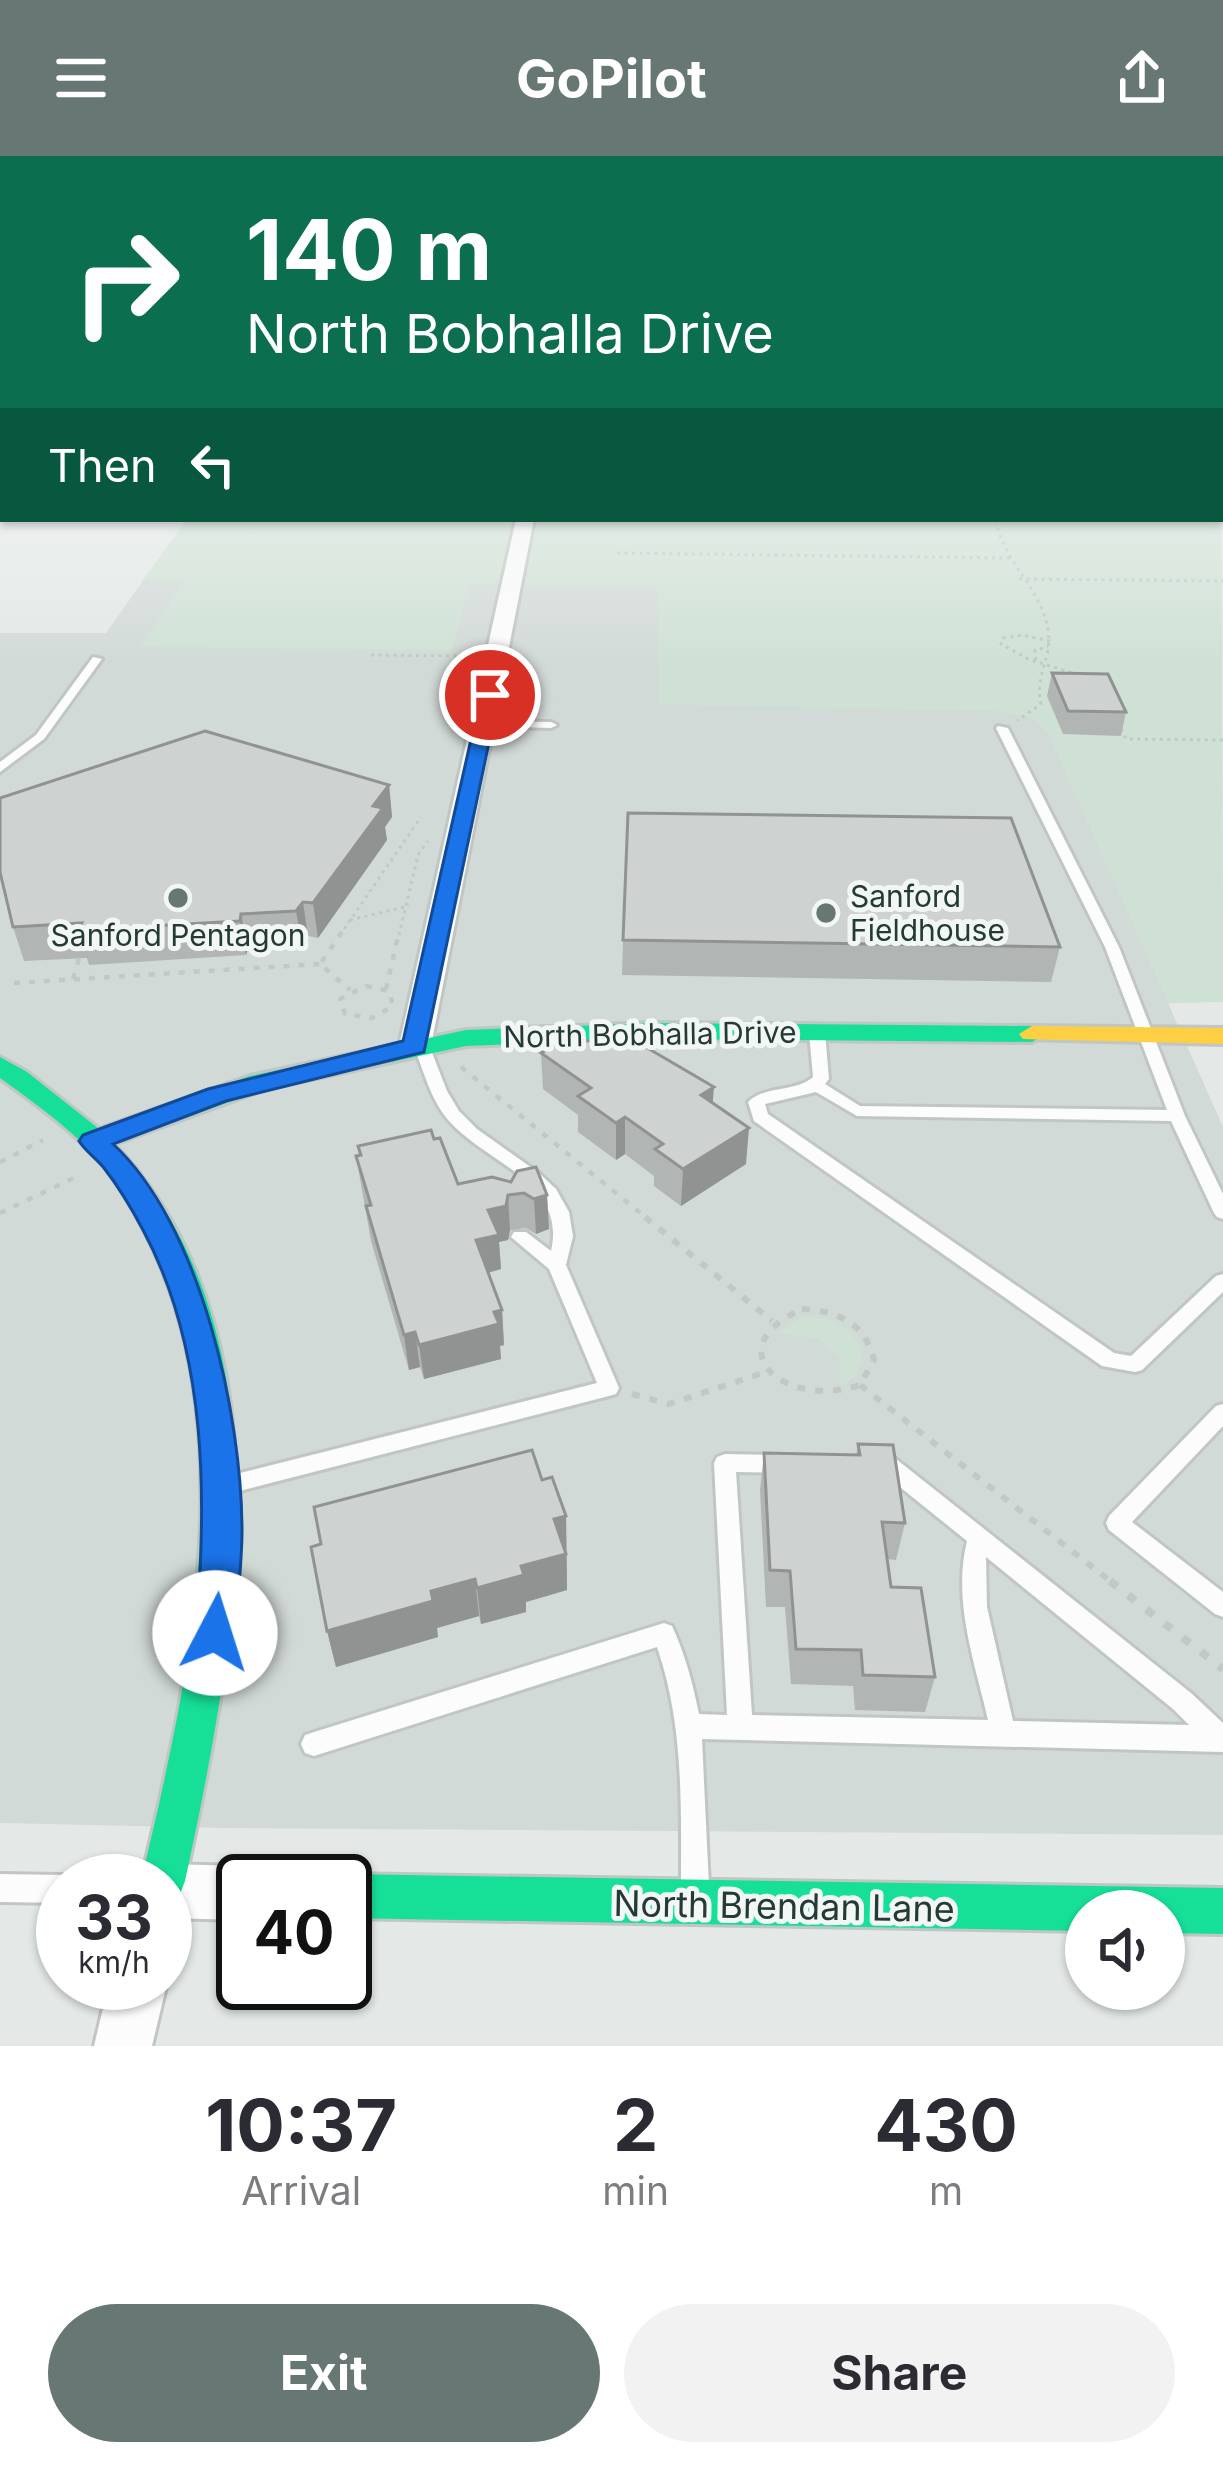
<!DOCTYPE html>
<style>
:root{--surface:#fff;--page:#f2f2f3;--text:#2b2b33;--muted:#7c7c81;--accent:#677773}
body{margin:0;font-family:Inter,sans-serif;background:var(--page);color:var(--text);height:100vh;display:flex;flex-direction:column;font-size:45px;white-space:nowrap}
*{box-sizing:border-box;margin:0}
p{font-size:39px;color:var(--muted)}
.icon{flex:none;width:66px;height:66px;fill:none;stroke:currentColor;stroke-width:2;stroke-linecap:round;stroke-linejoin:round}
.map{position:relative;height:1890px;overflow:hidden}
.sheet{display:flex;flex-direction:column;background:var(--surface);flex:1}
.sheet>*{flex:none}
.hud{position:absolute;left:0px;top:0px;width:1224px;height:366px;box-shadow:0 3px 9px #0004;background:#0b6e4f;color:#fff;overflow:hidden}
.buttons{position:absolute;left:1065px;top:1734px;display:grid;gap:24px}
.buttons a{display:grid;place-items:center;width:120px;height:120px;border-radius:50%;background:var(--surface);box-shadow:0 3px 9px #0004;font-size:60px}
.speed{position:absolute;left:36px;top:1698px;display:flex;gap:24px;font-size:60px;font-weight:700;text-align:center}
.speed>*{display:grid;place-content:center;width:156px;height:156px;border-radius:50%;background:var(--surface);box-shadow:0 3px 9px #0004;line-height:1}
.speed small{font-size:30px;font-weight:400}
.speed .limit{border:6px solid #111;border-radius:18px;background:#fff;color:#111}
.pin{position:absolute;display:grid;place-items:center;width:102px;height:102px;color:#fff;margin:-51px;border:6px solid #fff;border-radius:50%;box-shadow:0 3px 12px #0007}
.me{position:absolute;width:132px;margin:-66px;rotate:5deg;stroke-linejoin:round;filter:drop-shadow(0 0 9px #0008)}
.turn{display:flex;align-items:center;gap:42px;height:252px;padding:0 48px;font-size:54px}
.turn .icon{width:156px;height:156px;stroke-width:2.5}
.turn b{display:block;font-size:84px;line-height:102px}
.then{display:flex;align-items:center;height:114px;padding:0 48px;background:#0003;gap:24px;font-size:45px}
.eta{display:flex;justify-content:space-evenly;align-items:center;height:204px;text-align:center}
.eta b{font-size:72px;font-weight:700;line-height:84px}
.action{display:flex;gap:24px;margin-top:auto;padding:24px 48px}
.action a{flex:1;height:138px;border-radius:72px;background:var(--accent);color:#fff;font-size:48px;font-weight:700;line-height:138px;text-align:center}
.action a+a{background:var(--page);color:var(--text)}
header{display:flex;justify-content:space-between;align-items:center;height:156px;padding:0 48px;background:var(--accent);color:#fff;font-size:54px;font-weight:700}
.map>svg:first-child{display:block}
.built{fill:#d2dad7}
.green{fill:#cfe1d5}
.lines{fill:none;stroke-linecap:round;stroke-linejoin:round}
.lane-casing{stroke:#c1c6c4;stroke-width:6}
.street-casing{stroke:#c1c6c4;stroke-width:6}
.fast-casing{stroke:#c0c6c4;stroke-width:6}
.slow-casing{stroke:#c0c6c4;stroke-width:6}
.path-far3{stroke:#c1c9c5;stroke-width:3;stroke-dasharray:3 4.5;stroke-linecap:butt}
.path-far2{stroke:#c1c9c5;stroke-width:4.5;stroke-dasharray:6 9;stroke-linecap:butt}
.path-far1{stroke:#c1c9c5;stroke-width:6;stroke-dasharray:8 10;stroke-linecap:butt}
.path{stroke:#c1c9c5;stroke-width:8;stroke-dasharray:9 14;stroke-linecap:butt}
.lane{fill:#fbfcfb;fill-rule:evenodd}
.street{fill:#fbfcfb;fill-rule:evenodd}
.fast{fill:#16e098;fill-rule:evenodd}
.slow{fill:#ffcf43;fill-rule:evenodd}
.wall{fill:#b1b5b4}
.shaded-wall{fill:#909392}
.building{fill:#ced2d1;stroke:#909392;stroke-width:3}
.route{fill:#1a73e8;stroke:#114b97;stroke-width:3}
.poi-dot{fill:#677773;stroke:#f2f7f5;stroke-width:4.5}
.labels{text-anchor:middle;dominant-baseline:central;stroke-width:10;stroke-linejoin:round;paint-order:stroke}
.poi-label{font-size:30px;fill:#243a35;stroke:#f2f7f5;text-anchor:start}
.street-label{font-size:30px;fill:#243a35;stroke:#f2f7f5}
.near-street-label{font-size:36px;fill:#243a35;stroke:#f2f7f5}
</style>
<header><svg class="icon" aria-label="menu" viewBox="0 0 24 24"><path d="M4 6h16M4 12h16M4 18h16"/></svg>GoPilot<svg class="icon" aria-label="share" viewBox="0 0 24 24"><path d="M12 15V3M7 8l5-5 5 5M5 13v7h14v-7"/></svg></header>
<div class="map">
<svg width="1223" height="1890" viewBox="0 0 1223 1890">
<rect width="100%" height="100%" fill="#e4e9e7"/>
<path class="built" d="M 1221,289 L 1223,846 L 1168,847 L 1223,971 L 1223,1679 L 226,1672 L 0,1667 L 0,477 L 106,477 L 187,363 L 1221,363 Z"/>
<path class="green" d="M 1221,289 L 1223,846 L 1168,846 L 1049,579 L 1032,562 L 1002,555 L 659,548 L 657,430 L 470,428 L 452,494 L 140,491 L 184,426 L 143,424 L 187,363 L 1221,363 Z
M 802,1161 C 832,1160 858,1173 863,1204 L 854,1221 L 840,1230 L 840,1202 L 818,1182 L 776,1177 Z"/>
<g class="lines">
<g class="lane-casing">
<path id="lane" d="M 0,245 L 3,245 L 3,249 L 0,249 Z
M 93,501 L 102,503 L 44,583 L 0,616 L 0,606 L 36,579 Z
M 484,565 L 551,566 L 557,569 L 551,572 L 480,570 L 478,568 Z
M 998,570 L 1008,572 L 1119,791 L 1185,960 L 1223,1038 L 1223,1063 L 1217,1061 L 1214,1057 L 1171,965 L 857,960 L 816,936 L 765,948 L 768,958 L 1114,1197 L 1131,1200 L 1216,1120 L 1223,1118 L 1223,1136 L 1142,1214 L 1135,1216 L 1102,1210 L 754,965 L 748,946 C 766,929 794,937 813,921 L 809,876 L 817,871 L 825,876 L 829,923 L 825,928 L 860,950 L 1167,954 L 1105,791 L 996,572 Z
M 421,884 L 429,889 L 447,935 L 459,955 L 477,973 L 539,1017 L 556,1033 L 569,1056 L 573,1080 L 566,1109 L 619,1232 L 616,1238 L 609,1240 L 228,1338 L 220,1336 L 217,1329 L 220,1322 L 228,1320 L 597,1227 L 549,1113 L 511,1081 L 514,1076 L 526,1076 L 551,1095 C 567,1026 486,1007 449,965 C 430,943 424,915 413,889 Z
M 1223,1248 L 1223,1270 L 1132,1366 L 1223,1436 L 1223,1461 L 1215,1458 L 1109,1374 L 1106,1367 L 1109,1360 L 1216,1250 Z
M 883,1296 L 891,1299 L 1191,1537 L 1223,1567 L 1223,1596 L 702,1583 L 709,1731 L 705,1741 L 695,1745 L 685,1741 L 681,1731 C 681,1650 684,1569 657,1491 L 314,1600 L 305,1597 L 301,1588 L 305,1579 L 314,1576 L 664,1467 L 672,1470 C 685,1498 693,1528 699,1558 L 727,1559 L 714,1307 L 717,1301 L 725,1298 L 783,1299 L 791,1302 L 794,1308 L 791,1314 L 783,1317 L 736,1316 L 752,1559 L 988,1564 C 975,1507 952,1445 967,1385 L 875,1311 L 872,1305 L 875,1299 ZM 986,1401 L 1173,1553 L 1189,1569 L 1013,1565 L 987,1451 Z
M 0,1718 L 63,1719 L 73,1725 L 63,1725 L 63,1747 L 0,1746 Z"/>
</g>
<g class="street-casing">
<path id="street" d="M 516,363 L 534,363 L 431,890 L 415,900 L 399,890 Z
M 165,1708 L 243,1710 L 262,1718 L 265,1725 L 243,1725 L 243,1764 L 165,1762 L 165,1725 L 142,1725 L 146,1716 Z
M 165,1823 L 167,1827 L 152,1890 L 94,1890 L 109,1827 L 165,1827 Z"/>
</g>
<g class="fast-casing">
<path id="fast" d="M 652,867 L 1032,870 L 1045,878 L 1032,886 L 652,883 L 466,890 L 265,933 L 114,988 C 296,1179 235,1493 185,1725 L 179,1741 L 165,1746 L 165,1725 L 141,1725 C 194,1503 254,1238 120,1032 C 91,987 43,953 0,922 L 0,901 L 27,916 L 99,973 L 250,920 L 466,874 Z
M 345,1718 L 1223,1732 L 1223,1778 L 1164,1777 L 1164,1755 L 1086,1755 L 1086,1775 L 345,1762 L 345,1725 L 329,1725 Z"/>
</g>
<g class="slow-casing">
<path id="slow" d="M 1032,870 L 1223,872 L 1223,888 L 1023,883 L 1019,878 Z"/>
</g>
<path class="path-far3" d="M 989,363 L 996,364 C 1003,406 1042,433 1048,474 C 1053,500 1034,521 1041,548 L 1017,565
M 617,397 L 1011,402
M 1019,423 L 1223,425
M 1050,485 L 1023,479 L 1003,482 L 1001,488 L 1028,503 L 1079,519
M 371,499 L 471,500
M 1036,504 L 1035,494 L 1048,491
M 1121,573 L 1126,583 L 1223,584
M 350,764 L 409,750
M 340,779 L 421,661
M 399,779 L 418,699 L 428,685"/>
<path class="path-far2" d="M 342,776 L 320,808 L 350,834
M 73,823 L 79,802
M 14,827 L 320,808
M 366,830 L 389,835 L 393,850 L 372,862 L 345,858 L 340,843 Z
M 386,833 L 399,776
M 461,911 L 649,1064
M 0,1006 L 43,984
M 0,1057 L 80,1019"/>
<path class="path-far1" d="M 645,1061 L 772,1165
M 802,1153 C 838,1155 865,1167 874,1204 L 860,1229 C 785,1254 714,1193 802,1153 Z
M 860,1229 L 1114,1428
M 632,1238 L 669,1248 L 769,1215"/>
<path class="path" d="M 1110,1425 L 1223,1513"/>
<use href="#lane" class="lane"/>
<use href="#street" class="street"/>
<use href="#fast" class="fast"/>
<use href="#slow" class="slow"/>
</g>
<path class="wall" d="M 1052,517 L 1126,556 L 1121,580 L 1063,578 L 1047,540 Z
M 389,629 L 392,661 L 385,671 L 387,684 L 318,782 L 308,780 L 302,789 L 248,793 L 246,799 L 89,809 L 87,802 L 24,805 L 13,771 Z
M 623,784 L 1060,791 L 1051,826 L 622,819 Z
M 541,897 L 713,947 L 746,1008 L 681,1050 L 654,1030 L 654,1020 L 625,998 L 616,1004 L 578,976 L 578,959 L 543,933 Z
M 434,983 L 458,1028 L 547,1039 L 549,1073 L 536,1078 L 526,1072 L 510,1074 L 508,1084 L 499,1086 L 501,1113 L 488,1117 L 502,1154 L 504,1189 L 500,1190 L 501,1203 L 424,1223 L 420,1211 L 409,1214 L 371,1085 L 356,1000 L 359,1000 L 358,990 Z
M 858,1288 L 905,1367 L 896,1404 L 887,1403 L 891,1431 L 935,1521 L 925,1556 L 855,1554 L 853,1530 L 791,1528 L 785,1451 L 766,1451 L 760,1334 L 764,1297 L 856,1299 Z
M 542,1324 L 566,1360 L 567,1434 L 526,1446 L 526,1456 L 481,1468 L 479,1460 L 437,1472 L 438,1481 L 336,1511 L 327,1475 Z"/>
<path class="shaded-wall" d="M 389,629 L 392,661 L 385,671 L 387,684 L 318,782 L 313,747 L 373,650 Z
M 303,746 L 308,780 L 302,789 L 296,755 Z
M 241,758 L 248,793 L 246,799 L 240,765 Z
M 714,931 L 711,968 L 701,939 Z
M 625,961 L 625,998 L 616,1004 L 616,967 Z
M 749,972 L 746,1008 L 681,1050 L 683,1013 Z
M 508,1039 L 510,1074 L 508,1084 L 499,1086 L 501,1113 L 479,1119 L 476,1084 L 488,1054 Z
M 547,1039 L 549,1073 L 536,1078 L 534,1043 Z
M 502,1154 L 504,1189 L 500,1190 L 501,1203 L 424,1223 L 419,1189 Z
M 415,1176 L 420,1211 L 409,1214 L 404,1179 Z
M 566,1360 L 567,1434 L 526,1446 L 526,1456 L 481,1468 L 477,1432 L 521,1410 L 554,1363 Z
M 475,1423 L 479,1460 L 437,1472 L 438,1481 L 336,1511 L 327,1475 L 431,1435 Z"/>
<path class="building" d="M 1052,517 L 1108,518 L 1126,556 L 1068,555 Z
M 205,575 L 389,629 L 373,650 L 383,652 L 313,747 L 303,746 L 296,755 L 241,758 L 240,765 L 79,774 L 82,767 L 13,771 L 0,716 L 0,642 Z
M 628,657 L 1011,662 L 1060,791 L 623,784 Z
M 632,883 L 714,931 L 701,939 L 749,972 L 683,1013 L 655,993 L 663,988 L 625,961 L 616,967 L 578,940 L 591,932 L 541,897 L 561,886 Z
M 431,974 L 434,983 L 440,982 L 458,1028 L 492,1021 L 511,1026 L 517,1015 L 536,1011 L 547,1039 L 534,1043 L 524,1037 L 508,1039 L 506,1050 L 488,1054 L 499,1079 L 476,1084 L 502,1154 L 494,1156 L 499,1168 L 419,1189 L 415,1176 L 404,1179 L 366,1050 L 371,1049 L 356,1000 L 361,999 L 358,990 Z
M 858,1288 L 893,1289 L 905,1367 L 882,1366 L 891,1431 L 921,1432 L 935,1521 L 863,1519 L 861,1494 L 796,1493 L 790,1415 L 770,1414 L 764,1297 L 860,1299 Z
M 532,1294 L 542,1324 L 552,1321 L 566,1360 L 554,1363 L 566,1398 L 521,1410 L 524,1419 L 477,1432 L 475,1423 L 431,1435 L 433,1445 L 327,1475 L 311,1391 L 321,1388 L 314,1351 Z"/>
<linearGradient id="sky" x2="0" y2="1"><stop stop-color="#8ebee0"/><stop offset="0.48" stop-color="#f3f5f4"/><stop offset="1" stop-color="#f3f5f4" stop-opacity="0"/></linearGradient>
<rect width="1223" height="507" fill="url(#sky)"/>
<path class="route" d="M 490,534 L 499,539 L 424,896 L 226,945 L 113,988 C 201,1069 242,1260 242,1375 C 242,1409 237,1444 235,1477 L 229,1490 L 215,1495 L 201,1490 L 196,1477 C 207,1345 208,1195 143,1074 C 132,1053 118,1030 104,1012 C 96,1002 86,996 79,985 L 83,979 L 208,933 L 403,885 L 481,539 Z"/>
<g class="poi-dot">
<circle cx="178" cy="742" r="12"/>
<circle cx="826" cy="757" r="12"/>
</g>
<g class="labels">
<g class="poi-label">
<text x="850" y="740">Sanford<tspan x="850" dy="34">Fieldhouse</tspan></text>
<text x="178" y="779" text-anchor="middle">Sanford Pentagon</text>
</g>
<g class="street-label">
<text transform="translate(650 878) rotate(-1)">North Bobhalla Drive</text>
</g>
<g class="near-street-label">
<text transform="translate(784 1750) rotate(1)">North Brendan Lane</text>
</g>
</g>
</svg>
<div class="buttons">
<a><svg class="icon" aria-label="sound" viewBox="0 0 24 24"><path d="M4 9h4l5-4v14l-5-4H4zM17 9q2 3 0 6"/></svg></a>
</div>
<div class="speed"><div>33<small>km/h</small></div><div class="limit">40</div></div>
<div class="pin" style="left:490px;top:539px;background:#d93025"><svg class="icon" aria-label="arrive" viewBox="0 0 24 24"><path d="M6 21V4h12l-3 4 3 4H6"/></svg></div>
<svg class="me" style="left:215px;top:1477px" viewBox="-20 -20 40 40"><circle r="19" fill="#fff"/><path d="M0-13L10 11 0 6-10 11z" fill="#1a73e8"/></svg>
<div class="hud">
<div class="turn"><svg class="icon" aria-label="right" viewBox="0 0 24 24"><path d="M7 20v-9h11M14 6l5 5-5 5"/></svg><div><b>140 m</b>North Bobhalla Drive</div></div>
<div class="then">Then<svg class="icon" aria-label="left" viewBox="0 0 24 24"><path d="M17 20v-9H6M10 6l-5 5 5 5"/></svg></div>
</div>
</div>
<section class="sheet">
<div class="eta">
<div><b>10:37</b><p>Arrival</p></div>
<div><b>2</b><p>min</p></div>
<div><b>430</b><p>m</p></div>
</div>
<div class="action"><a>Exit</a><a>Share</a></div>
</section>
